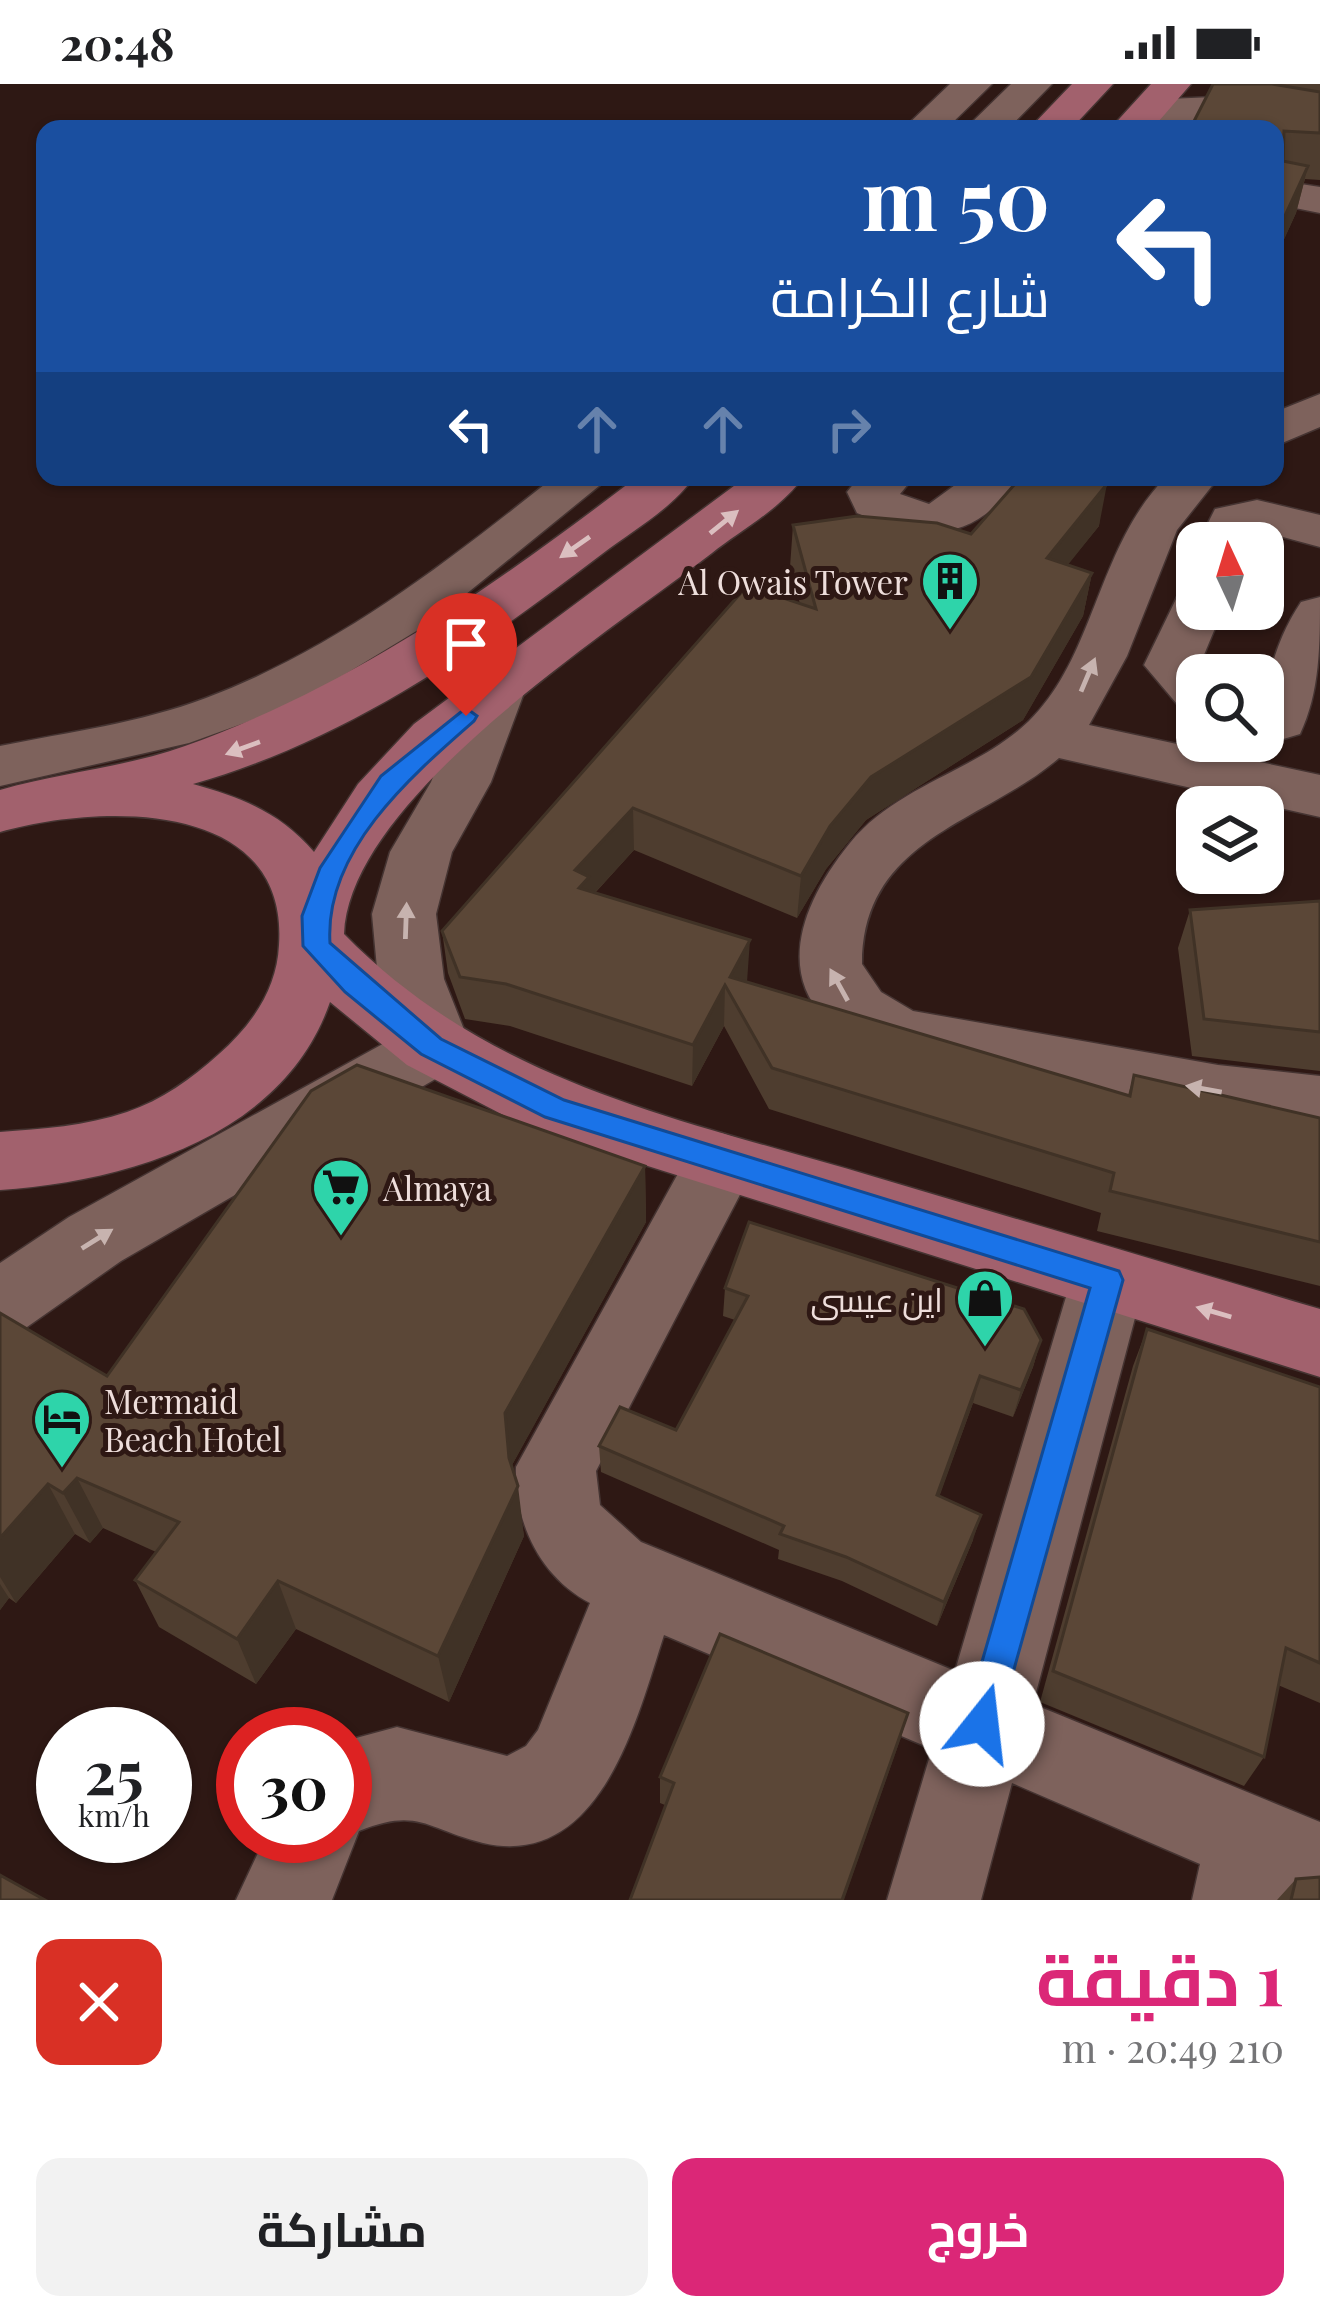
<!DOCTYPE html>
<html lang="ar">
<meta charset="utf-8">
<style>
:root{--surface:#fff;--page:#f2f2f2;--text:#202124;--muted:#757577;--accent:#db2777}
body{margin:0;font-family:"Playfair Display",Cairo,serif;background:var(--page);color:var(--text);direction:rtl;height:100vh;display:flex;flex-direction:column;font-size:45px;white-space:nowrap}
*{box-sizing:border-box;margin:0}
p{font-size:39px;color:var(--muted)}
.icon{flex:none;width:66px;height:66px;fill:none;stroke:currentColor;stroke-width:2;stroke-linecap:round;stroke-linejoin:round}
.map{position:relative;height:1816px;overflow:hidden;direction:ltr}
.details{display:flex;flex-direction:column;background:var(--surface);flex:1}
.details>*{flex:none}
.top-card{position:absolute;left:36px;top:36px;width:1248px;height:366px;border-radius:24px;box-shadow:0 3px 9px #0004;direction:rtl;background:#1a4fa0;color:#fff;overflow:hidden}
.needle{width:78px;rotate:356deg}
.buttons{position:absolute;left:1176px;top:438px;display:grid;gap:24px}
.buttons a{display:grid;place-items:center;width:108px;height:108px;border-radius:24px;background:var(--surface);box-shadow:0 3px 9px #0004;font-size:60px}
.speed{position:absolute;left:36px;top:1623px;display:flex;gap:24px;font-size:60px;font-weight:700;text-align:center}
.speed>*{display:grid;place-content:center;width:156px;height:156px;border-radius:50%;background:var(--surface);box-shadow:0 3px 9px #0004;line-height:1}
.speed small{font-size:30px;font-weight:400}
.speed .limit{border:18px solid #d22;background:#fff;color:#111}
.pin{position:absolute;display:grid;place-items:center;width:102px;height:102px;color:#fff;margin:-123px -51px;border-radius:50% 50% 50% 0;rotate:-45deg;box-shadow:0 0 12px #0007}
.pin .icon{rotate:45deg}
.me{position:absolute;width:132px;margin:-66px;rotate:16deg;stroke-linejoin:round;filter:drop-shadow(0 0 9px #0008)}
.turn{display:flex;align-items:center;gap:42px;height:252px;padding:0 36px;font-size:54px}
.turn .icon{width:156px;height:156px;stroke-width:2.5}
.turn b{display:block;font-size:84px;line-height:102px}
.lanes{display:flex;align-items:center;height:114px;padding:0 36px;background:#0003;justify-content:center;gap:60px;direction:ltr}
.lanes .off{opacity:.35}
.round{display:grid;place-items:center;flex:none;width:126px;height:126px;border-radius:24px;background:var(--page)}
.head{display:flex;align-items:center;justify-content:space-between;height:204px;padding:0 36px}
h1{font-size:72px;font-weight:700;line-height:90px;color:var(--accent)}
.cta{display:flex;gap:24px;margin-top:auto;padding:24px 36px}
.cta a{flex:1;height:138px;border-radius:24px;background:var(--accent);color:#fff;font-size:48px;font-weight:700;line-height:138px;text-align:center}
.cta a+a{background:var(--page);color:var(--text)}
.status{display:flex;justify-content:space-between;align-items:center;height:84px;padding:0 60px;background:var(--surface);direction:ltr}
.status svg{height:33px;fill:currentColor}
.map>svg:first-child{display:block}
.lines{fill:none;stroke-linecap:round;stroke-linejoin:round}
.minor-casing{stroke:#453432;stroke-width:3}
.major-casing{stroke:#453432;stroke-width:3}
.minor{fill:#7e625c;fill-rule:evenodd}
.major{fill:#a2616d;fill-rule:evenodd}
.wall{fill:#4e3d2f}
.shaded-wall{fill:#403226}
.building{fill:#5b4737;stroke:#403226;stroke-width:3}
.oneway{fill:#dbbfc0}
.oneway2{fill:#c7b3af}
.route{fill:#1a73e8;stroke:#114b97;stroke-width:3}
.labels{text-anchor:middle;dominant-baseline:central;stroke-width:10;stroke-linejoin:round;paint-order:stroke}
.poi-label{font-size:33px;fill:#eededb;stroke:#2e1814;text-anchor:end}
</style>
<div class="status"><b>20:48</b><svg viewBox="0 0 49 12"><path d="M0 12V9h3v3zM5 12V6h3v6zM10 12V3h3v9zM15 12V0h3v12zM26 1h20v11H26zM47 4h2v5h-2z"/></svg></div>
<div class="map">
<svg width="1320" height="1816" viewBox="0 0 1320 1816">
<rect width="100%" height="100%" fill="#2e1814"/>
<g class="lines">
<g class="minor-casing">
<path id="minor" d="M 950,0 L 992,0 L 946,45 L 903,45 Z
M 1011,0 L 1052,0 L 1008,45 L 965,45 Z
M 1235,12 L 1320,28 L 1320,52 L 1235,36 L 1147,40 L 1127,28 L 1147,16 Z
M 1275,96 L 1320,103 L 1320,129 L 1275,120 Z
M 1320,310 L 1320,343 L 1275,362 L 1275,328 Z
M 554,393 L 610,393 L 433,537 L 294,621 L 189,659 L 0,702 L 0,662 C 69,648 140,639 206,614 C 336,565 446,479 554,393 Z
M 859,393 L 914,393 L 900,410 L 929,420 L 966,393 L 1020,393 C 974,459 925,459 857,429 L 847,408 Z
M 1166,393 L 1219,393 L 1177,446 L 1127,572 L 1089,641 L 1320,691 L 1320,733 L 1059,674 C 984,739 862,754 862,880 L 881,908 L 913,927 L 1218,981 L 1320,992 L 1320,1048 C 1229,1037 1140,1021 1051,1004 C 994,994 925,991 873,967 C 769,920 789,834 850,759 C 898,700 976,688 1029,637 C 1095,573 1097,463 1166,393 Z
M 1257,416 L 1320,431 L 1320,463 L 1257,446 L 1250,459 L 1198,459 L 1215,425 Z
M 1197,506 L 1197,525 L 1223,525 L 1201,578 L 1214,591 L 1197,591 L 1197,625 L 1177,620 L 1144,581 L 1178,511 Z
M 1320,513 C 1320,561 1320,608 1300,650 L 1280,656 L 1263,651 C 1263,605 1274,558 1301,518 Z
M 496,591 L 516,596 L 524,609 L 491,698 L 452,768 L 436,830 L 444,895 L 467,953 L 451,986 L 121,1177 L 27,1243 L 0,1253 L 0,1179 L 69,1133 L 399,951 L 378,895 L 372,830 L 390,768 L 431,698 L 468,609 L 476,596 Z
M 721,1049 L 746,1057 L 757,1078 L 596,1387 L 600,1421 L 641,1458 L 955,1587 L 1071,1196 L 1082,1173 L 1108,1164 L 1134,1173 L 1145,1196 L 1033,1620 L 1320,1738 L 1320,1816 L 1192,1816 L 1200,1780 L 1012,1699 L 981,1816 L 887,1816 L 932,1665 L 664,1551 C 637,1634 601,1786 483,1759 C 426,1745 419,1723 359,1747 L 332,1816 L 236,1816 L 266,1752 L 345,1752 L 345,1657 L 397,1643 L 507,1672 L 526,1662 L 538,1646 L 590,1519 C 540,1493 514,1438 516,1383 L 696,1057 Z"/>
</g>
<g class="major-casing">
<path id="major" d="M 1072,0 L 1113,0 L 1071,45 L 1029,45 Z
M 1151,0 L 1191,0 L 1152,45 L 1110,45 Z
M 637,393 L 694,393 C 673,424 632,447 602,470 C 478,565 345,657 193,700 C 242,714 280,728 314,768 L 358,700 L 414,640 L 746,393 L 803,393 C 782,424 741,446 712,469 C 611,547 349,714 344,850 C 491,1000 681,1035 875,1093 C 1023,1137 1172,1181 1320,1225 L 1320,1293 L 530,1045 L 407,981 L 330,918 C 283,1053 127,1097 0,1106 L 0,1048 C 42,1045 86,1042 127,1028 C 162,1016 191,995 219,970 C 252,941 277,905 279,861 C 289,713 97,720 0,748 L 0,706 C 62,688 123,684 185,662 C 353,602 497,500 637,393 Z"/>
</g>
<use href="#minor" class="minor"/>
<use href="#major" class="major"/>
</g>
<path class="wall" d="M 1213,0 L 1320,0 L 1320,96 L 1305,95 L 1296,129 L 1275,175 L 1275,45 Z
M 1102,399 L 1099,442 L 1067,481 L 1092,489 L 1083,532 L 1023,636 L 866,736 L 826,785 L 797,834 L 634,766 L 595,809 L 747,898 L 1128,1011 L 1134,991 L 1320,1034 L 1320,1202 L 1097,1147 L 1101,1129 L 769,1025 L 724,942 L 692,1002 L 510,942 L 465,935 L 448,889 L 442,847 L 800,520 L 790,483 L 793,441 L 971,450 Z
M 1320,817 L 1320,987 L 1192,972 L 1178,864 L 1190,826 Z
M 645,1082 L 646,1138 L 512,1381 L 524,1452 L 449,1618 L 296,1545 L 256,1600 L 159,1543 L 135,1496 L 156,1468 L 103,1444 L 90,1459 L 75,1450 L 16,1519 L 9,1514 L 0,1526 L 0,1229 L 107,1292 Z
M 725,1204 L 1041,1256 L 1033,1283 L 1013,1333 L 973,1319 L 939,1412 L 973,1456 L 937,1542 L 842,1497 L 778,1475 L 779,1466 L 601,1388 L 599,1362 L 676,1346 L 735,1236 L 723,1232 Z
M 1147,1245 L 1320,1303 L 1320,1619 L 1278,1601 L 1264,1673 L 1244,1702 L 1040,1618 L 1133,1282 Z
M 908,1629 L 900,1656 L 665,1721 L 660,1719 L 660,1693 Z
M 1296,1795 L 1320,1816 L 1277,1816 Z"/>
<path class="shaded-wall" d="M 1308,82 L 1296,129 L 1275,175 L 1284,134 Z
M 1107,400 L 1099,442 L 1039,517 L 1047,474 Z
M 1092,489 L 1083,532 L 1023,636 L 866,736 L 826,785 L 797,834 L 801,792 L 830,742 L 871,693 Z
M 633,724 L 634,766 L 590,814 L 581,846 L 575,786 Z
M 750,856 L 747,898 L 730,893 Z
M 725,901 L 724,942 L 692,1002 L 693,961 Z
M 645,1082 L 646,1138 L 512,1381 L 514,1411 L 518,1402 L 524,1452 L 449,1618 L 438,1572 L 505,1329 Z
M 1041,1256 L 1033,1283 L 1013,1333 L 1021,1306 Z
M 980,1292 L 973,1319 L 931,1436 L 937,1411 Z
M 77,1394 L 103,1444 L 90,1459 L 63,1409 Z
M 48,1400 L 75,1450 L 16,1519 L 0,1493 L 0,1454 Z
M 981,1431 L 973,1456 L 937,1542 L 944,1518 Z
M 278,1497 L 296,1545 L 256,1600 L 237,1555 Z
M 0,1500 L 9,1514 L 0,1526 Z
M 908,1629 L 900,1656 L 844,1816 L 842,1816 Z"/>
<path class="building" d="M 1213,0 L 1272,0 L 1320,8 L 1320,49 L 1284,47 L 1283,77 L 1308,82 L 1284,134 L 1275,133 L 1275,45 L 1190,45 Z
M 1021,393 L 1086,393 L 1107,400 L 1047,474 L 1092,489 L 1031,593 L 871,693 L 830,742 L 801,792 L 633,724 L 575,786 L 589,793 L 579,804 L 750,856 L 730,893 L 1130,1012 L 1134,991 L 1320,1034 L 1320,1158 L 1110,1107 L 1114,1089 L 772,984 L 725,901 L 693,961 L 506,900 L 460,893 L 442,847 L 747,502 L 816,525 L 793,441 L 857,432 L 937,439 L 971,450 Z
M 1320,817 L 1320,948 L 1204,935 L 1190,826 Z
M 357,981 L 645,1082 L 505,1329 L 509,1374 L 518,1402 L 438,1572 L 278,1497 L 237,1555 L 135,1496 L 179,1438 L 77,1394 L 63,1409 L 48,1400 L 0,1454 L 0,1229 L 107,1292 L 311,1007 Z
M 749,1138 L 1024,1225 L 1041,1256 L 1021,1306 L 980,1292 L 937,1411 L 981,1431 L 944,1518 L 846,1473 L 780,1450 L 784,1442 L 599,1362 L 620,1323 L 676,1346 L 748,1212 L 725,1204 Z
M 1147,1245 L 1320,1303 L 1320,1579 L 1286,1564 L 1264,1673 L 1053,1587 Z
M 720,1550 L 908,1629 L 842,1816 L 630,1816 L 674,1699 L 660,1693 Z
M 0,1791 L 45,1816 L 0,1816 Z
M 1320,1793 L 1320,1816 L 1291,1816 L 1296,1795 Z"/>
<defs><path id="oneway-solid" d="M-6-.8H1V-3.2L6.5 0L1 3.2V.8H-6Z" transform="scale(3)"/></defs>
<g class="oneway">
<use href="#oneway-solid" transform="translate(724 438) rotate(-39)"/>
<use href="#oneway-solid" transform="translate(575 463) rotate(145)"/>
<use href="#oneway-solid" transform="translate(243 664) rotate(160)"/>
<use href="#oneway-solid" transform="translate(1214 1228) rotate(-164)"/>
</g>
<g class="oneway2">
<use href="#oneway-solid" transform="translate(1088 591) rotate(-67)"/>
<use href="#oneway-solid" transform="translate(406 837) rotate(-88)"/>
<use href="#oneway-solid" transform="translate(839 901) rotate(-119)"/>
<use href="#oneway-solid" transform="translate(1204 1005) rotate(-170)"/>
<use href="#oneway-solid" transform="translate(97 1155) rotate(-32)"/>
</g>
<path class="route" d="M 466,624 L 477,632 L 474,637 C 411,692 324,767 330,859 L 441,955 L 564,1016 L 1119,1187 L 1123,1196 L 995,1653 L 982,1658 L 969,1653 L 964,1640 L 1090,1204 L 545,1033 L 421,970 L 345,908 L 303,862 L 302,832 L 320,784 L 381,692 Z"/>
<defs>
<g id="building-pin" transform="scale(3)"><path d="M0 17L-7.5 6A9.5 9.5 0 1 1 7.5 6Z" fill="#2ed4aa" stroke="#2e1814"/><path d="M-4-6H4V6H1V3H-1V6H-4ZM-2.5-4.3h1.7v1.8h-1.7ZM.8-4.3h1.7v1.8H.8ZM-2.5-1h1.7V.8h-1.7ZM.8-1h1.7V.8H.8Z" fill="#111"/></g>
<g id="supermarket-pin" transform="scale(3)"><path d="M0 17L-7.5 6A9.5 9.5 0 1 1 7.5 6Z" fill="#2ed4aa" stroke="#2e1814"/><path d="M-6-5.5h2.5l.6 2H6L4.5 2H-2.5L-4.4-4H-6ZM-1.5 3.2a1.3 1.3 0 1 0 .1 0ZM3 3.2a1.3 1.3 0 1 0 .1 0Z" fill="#111"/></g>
<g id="shop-pin" transform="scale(3)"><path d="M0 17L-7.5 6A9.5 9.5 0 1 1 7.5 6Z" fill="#2ed4aa" stroke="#2e1814"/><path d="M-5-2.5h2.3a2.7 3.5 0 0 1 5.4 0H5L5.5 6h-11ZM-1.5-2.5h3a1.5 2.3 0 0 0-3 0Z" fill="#111"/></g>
<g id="hotel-pin" transform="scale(3)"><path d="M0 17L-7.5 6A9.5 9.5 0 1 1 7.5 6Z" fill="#2ed4aa" stroke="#2e1814"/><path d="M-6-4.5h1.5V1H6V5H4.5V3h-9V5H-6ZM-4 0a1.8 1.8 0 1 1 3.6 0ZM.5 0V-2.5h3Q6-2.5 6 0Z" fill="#111"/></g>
</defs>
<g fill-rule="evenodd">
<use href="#building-pin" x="950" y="497"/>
<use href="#supermarket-pin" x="341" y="1103"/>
<use href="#shop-pin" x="985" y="1214"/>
<use href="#hotel-pin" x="62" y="1335"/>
</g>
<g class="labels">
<g class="poi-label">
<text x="908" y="497">Al Owais Tower</text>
<text x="383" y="1103" text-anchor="start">Almaya</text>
<text x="943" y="1214">اين عيسى</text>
<text x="104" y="1316" text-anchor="start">Mermaid<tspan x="104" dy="38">Beach Hotel</tspan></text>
</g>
</g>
</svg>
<div class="buttons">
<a><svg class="needle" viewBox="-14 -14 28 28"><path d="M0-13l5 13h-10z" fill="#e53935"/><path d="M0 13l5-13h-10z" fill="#757577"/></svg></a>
<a><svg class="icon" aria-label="search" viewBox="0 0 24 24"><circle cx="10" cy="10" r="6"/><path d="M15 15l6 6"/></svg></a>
<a><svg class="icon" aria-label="layers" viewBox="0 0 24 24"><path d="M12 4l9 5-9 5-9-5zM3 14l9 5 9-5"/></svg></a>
</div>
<div class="speed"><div>25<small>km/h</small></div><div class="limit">30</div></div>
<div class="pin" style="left:466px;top:632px;background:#d93025"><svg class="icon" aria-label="arrive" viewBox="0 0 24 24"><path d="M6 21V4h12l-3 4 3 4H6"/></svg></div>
<svg class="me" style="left:982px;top:1640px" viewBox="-20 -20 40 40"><circle r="19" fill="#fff"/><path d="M0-13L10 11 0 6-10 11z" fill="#1a73e8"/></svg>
<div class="top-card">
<div class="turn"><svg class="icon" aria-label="left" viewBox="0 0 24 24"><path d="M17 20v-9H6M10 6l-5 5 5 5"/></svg><div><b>50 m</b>شارع الكرامة</div></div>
<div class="lanes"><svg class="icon" aria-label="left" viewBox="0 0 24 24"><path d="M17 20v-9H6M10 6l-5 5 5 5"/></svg><svg class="icon off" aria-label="ahead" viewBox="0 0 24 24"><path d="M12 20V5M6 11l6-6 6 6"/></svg><svg class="icon off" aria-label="ahead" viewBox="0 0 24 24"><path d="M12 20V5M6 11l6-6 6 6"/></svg><svg class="icon off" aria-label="right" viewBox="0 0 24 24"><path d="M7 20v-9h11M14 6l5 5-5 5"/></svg></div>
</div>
</div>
<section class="details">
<div class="head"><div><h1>1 دقيقة</h1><p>210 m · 20:49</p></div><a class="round" style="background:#d93025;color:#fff"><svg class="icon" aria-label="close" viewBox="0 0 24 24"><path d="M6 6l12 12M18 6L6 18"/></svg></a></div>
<div class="cta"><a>خروج</a><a>مشاركة</a></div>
</section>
